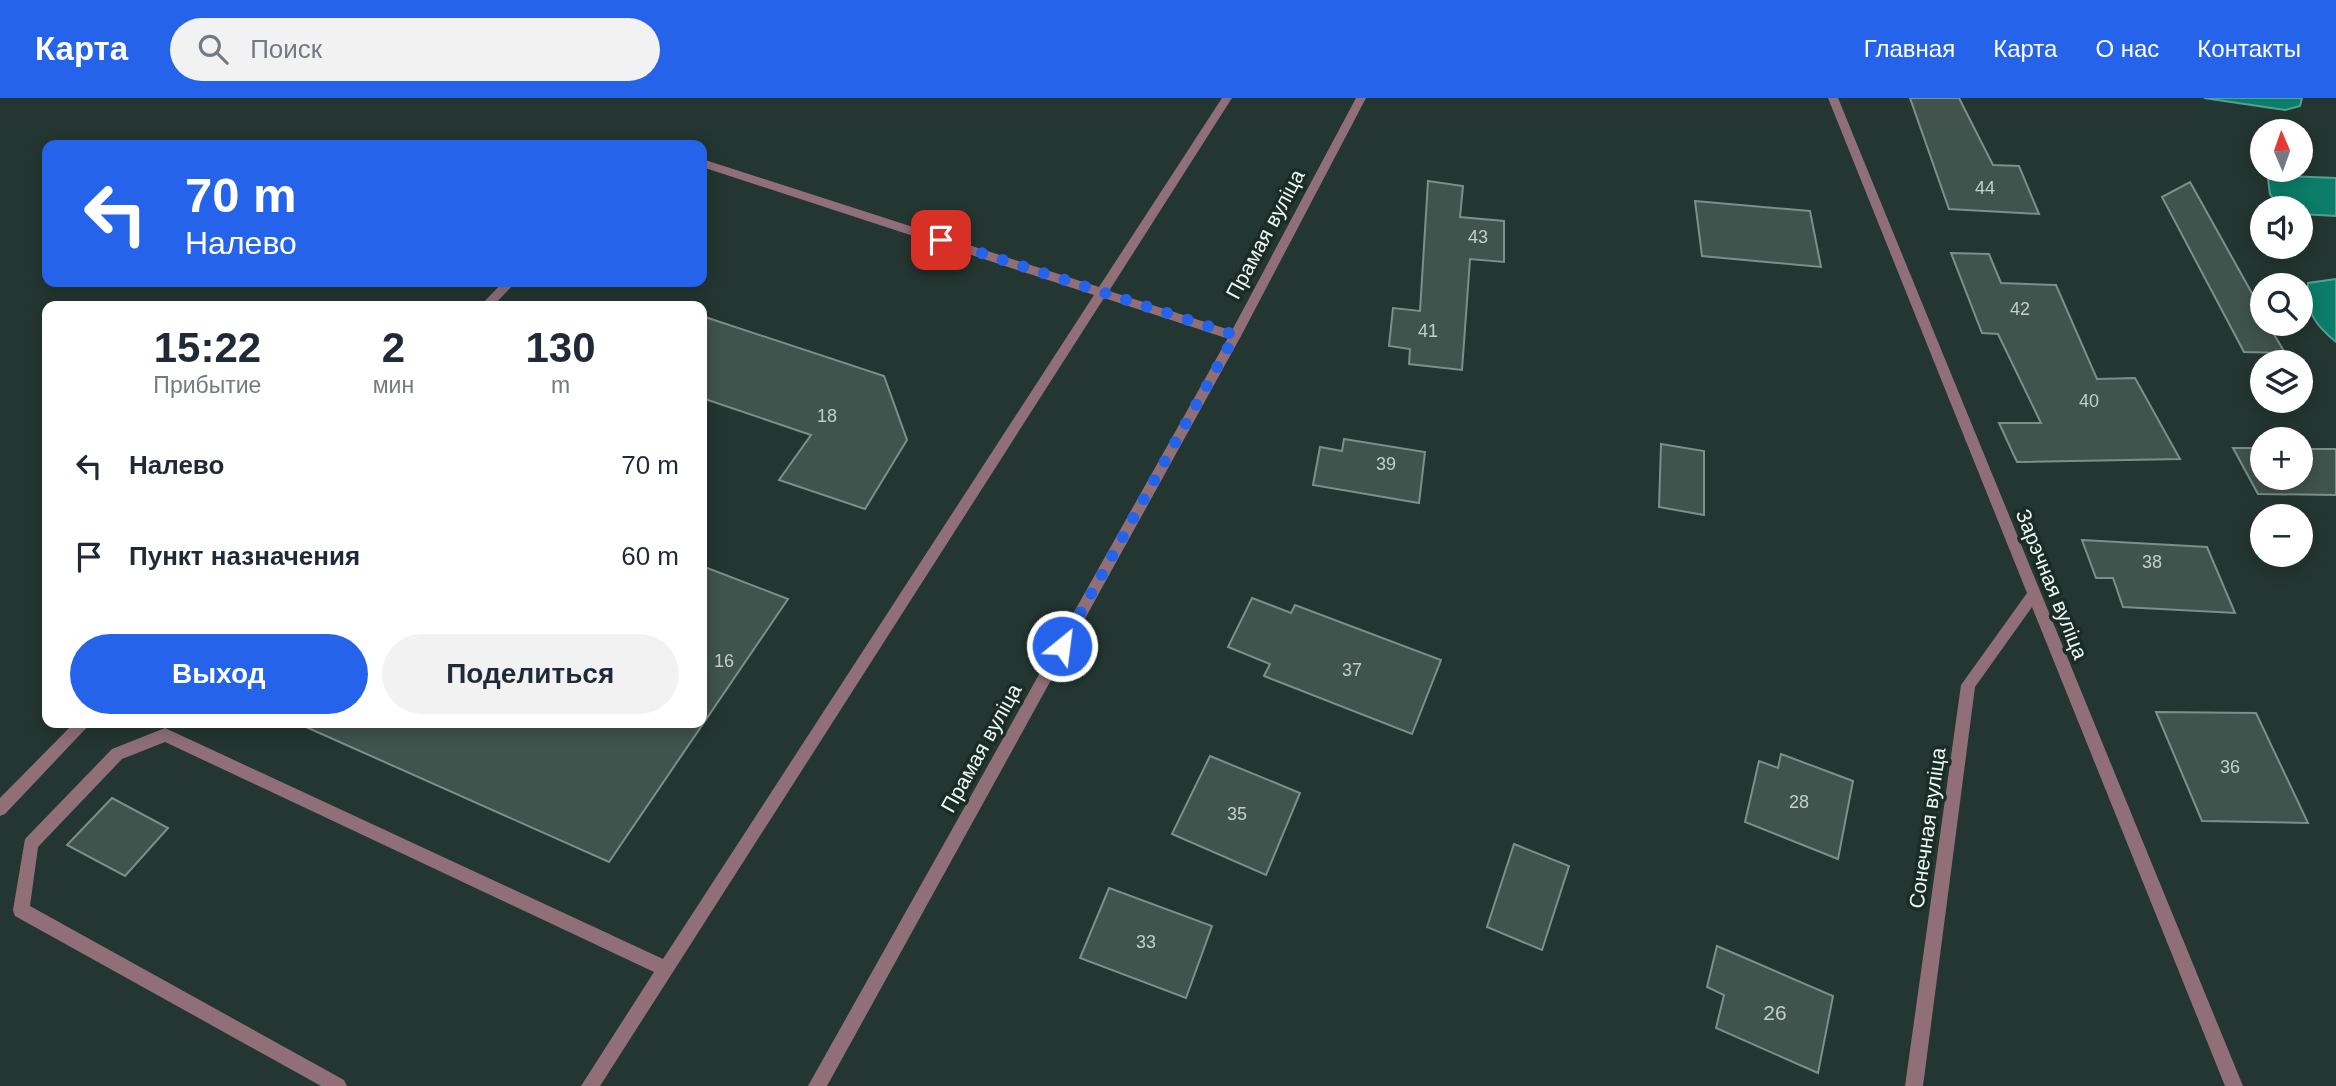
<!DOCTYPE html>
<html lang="ru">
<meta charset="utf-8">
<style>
:root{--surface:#fff;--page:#f2f2f3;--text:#1f2937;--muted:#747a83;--accent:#2563eb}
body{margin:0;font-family:Arial,sans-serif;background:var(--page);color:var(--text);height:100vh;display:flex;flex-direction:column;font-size:26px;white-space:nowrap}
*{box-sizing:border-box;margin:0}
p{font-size:23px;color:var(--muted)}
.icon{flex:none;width:38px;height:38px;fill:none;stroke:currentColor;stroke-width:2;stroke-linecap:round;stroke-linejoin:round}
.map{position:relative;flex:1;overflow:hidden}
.drawer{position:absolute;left:42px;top:203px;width:665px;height:427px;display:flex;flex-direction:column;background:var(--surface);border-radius:14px;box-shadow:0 4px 18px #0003}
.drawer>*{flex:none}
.banner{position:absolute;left:42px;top:42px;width:665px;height:147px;border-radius:14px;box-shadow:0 4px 18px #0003;background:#2563eb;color:#fff;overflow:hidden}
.needle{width:46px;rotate:358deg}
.buttons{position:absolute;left:2250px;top:21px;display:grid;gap:14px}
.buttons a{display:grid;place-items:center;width:63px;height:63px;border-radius:50%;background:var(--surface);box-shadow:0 4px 18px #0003;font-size:35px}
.pin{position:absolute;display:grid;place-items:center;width:60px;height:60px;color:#fff;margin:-30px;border-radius:14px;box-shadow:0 4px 10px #0006}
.me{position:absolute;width:77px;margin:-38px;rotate:29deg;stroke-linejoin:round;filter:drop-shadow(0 0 5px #0008)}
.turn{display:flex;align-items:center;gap:24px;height:147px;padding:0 28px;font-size:32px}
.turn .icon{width:91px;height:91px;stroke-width:2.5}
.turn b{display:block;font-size:49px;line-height:60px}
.eta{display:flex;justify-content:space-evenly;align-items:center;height:119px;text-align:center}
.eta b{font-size:42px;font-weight:600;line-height:49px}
.action{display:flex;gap:14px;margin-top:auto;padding:14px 28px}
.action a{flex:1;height:80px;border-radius:42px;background:var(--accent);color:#fff;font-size:28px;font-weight:600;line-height:80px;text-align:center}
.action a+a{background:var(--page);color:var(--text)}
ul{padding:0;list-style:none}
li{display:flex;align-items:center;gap:21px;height:91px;padding:0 28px}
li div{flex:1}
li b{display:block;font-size:26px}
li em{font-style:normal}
header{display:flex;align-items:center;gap:42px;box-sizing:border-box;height:98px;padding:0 35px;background:var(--accent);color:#fff}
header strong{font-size:33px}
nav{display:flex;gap:38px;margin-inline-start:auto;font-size:24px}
.search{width:490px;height:63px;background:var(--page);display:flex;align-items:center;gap:18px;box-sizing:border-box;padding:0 24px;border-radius:38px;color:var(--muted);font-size:26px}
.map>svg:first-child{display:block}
.water{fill:#0c7d68;stroke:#50a292;stroke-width:2}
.building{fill:#40534d;stroke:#7c9089;stroke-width:2}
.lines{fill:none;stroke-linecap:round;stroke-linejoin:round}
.service{fill:#906f79;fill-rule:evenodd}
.minor{fill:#906f79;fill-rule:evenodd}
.tertiary{fill:#906f79;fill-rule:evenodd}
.route{stroke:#2563eb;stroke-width:12;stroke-dasharray:0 21.6}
.labels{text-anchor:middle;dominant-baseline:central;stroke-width:7;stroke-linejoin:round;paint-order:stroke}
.number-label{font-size:18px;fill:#c2cfca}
.street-label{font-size:21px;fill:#edf8f4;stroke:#1b2c27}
.near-number-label{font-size:21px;fill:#c2cfca}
</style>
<header>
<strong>Карта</strong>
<div class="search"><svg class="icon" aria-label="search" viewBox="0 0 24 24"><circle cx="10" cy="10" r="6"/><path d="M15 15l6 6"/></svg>Поиск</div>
<nav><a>Главная</a><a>Карта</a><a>О нас</a><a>Контакты</a></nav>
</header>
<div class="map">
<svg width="2336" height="988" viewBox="0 0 2336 988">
<rect width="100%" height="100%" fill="#243631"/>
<path class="water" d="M 2204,0 L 2302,0 L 2300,8 L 2285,12 Z
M 2288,78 L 2336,80 L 2336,118 L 2301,116 L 2301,110 L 2280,110 L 2270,96 L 2268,81 Z
M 2336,181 L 2336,244 C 2314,226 2306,214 2308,185 Z"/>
<path class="building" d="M 1910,0 L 1959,0 L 1993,67 L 2019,68 L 2039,116 L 1949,111 Z
M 1428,83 L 1463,88 L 1460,119 L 1504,123 L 1504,164 L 1470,161 L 1462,272 L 1409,266 L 1410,251 L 1389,248 L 1393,210 L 1420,213 Z
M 2190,84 L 2263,215 L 2263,226 L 2268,226 L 2285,255 L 2244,254 L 2162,99 Z
M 1695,103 L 1810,113 L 1821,169 L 1702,158 Z
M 1951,155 L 1989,156 L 2001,185 L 2056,187 L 2097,281 L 2135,280 L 2180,361 L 2017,364 L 1999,325 L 2041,325 L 1998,236 L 1982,235 Z
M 702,218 L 884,278 L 907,342 L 865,411 L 779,382 L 811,337 L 702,300 Z
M 1344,341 L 1425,354 L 1419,405 L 1313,387 L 1320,349 L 1342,353 Z
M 1661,346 L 1704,353 L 1704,417 L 1659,409 Z
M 2233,350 L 2263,350 L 2263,380 L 2301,380 L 2301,351 L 2336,351 L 2336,397 L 2258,396 Z
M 2082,442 L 2207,449 L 2235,515 L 2123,509 L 2113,480 L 2096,480 Z
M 702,468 L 788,501 L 609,764 L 297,625 L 702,625 Z
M 1252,500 L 1291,515 L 1295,507 L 1441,562 L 1412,636 L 1264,578 L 1270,566 L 1228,549 Z
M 2156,614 L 2256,615 L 2308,725 L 2202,723 Z
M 1781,656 L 1853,683 L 1838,761 L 1745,724 L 1759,663 L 1778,670 Z
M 1210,658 L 1300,695 L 1266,777 L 1172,736 Z
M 112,700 L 168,730 L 125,778 L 67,747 Z
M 1514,746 L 1569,768 L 1542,852 L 1487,829 Z
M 1109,790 L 1212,828 L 1186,900 L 1080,860 Z
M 1717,848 L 1833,898 L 1818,975 L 1716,930 L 1724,897 L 1707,889 Z"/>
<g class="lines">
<path class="service" d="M 1222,0 L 1232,0 L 1109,193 L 1239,235 L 1241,238 L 1239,241 L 1235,243 L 1104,200 L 600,988 L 581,988 L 654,874 L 165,644 L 122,661 L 38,749 L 30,808 L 344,982 L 347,988 L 321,988 L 15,818 L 13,812 L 25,741 L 112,651 L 165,630 L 663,861 L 1094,197 L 702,69 L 702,61 L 1099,189 Z
M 503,184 L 516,184 L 493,208 L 480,208 Z
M 74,625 L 91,625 L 5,716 L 0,718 L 0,700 Z"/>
<path class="minor" d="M 1828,0 L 1838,0 L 2243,988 L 2225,988 L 2032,509 L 1975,589 L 1923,988 L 1905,988 L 1961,587 L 2027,495 Z"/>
<path class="tertiary" d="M 1356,0 L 1366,0 L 1241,238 L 827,988 L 808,988 L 1229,238 Z"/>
</g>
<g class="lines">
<path class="route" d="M 941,142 L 1235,237 L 1062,548"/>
</g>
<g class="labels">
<g class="number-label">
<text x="1985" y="90">44</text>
<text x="1478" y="139">43</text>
<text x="2020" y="211">42</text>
<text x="1428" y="233">41</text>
<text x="2089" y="303">40</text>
<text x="827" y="318">18</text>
<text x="1386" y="366">39</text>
<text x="2152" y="464">38</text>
<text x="724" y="563">16</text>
<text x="1352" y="572">37</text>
<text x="2230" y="669">36</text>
<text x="1799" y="704">28</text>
<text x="1237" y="716">35</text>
<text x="1146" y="844">33</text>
</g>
<g class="street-label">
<text transform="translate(1265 136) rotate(-62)">Прамая вуліца</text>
<text transform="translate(2052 486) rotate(68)">Зарэчная вуліца</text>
<text transform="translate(981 650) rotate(-61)">Прамая вуліца</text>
<text transform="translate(1927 730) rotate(-82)">Сонечная вуліца</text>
</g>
<g class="near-number-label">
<text x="1775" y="914">26</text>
</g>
</g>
</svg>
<div class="buttons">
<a><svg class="needle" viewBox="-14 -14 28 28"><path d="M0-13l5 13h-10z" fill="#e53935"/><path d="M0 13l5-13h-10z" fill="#747a83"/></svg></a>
<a><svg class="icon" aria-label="sound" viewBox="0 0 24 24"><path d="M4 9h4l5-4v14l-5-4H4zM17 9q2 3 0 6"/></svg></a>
<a><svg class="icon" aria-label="search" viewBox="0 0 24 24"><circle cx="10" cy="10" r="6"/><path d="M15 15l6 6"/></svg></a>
<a><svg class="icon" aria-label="layers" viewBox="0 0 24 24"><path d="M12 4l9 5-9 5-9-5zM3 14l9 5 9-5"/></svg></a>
<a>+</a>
<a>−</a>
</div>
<div class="pin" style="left:941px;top:142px;background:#d93025"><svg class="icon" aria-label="arrive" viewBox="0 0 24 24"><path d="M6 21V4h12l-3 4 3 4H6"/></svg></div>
<svg class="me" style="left:1062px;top:548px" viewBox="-20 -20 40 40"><circle r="17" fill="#2563eb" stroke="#fff" stroke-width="3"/><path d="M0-11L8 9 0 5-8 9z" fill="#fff"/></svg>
<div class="banner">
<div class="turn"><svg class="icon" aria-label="left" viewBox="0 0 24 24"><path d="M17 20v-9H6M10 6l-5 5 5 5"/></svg><div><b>70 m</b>Налево</div></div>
</div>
<section class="drawer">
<div class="eta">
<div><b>15:22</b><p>Прибытие</p></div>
<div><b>2</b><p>мин</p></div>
<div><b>130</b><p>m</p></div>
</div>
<ul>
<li><svg class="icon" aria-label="left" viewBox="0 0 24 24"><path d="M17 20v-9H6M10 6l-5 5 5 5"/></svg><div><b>Налево</b></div><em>70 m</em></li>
<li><svg class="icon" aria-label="arrive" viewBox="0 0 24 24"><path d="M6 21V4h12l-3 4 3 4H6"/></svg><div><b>Пункт назначения</b></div><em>60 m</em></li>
</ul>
<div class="action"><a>Выход</a><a>Поделиться</a></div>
</section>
</div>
